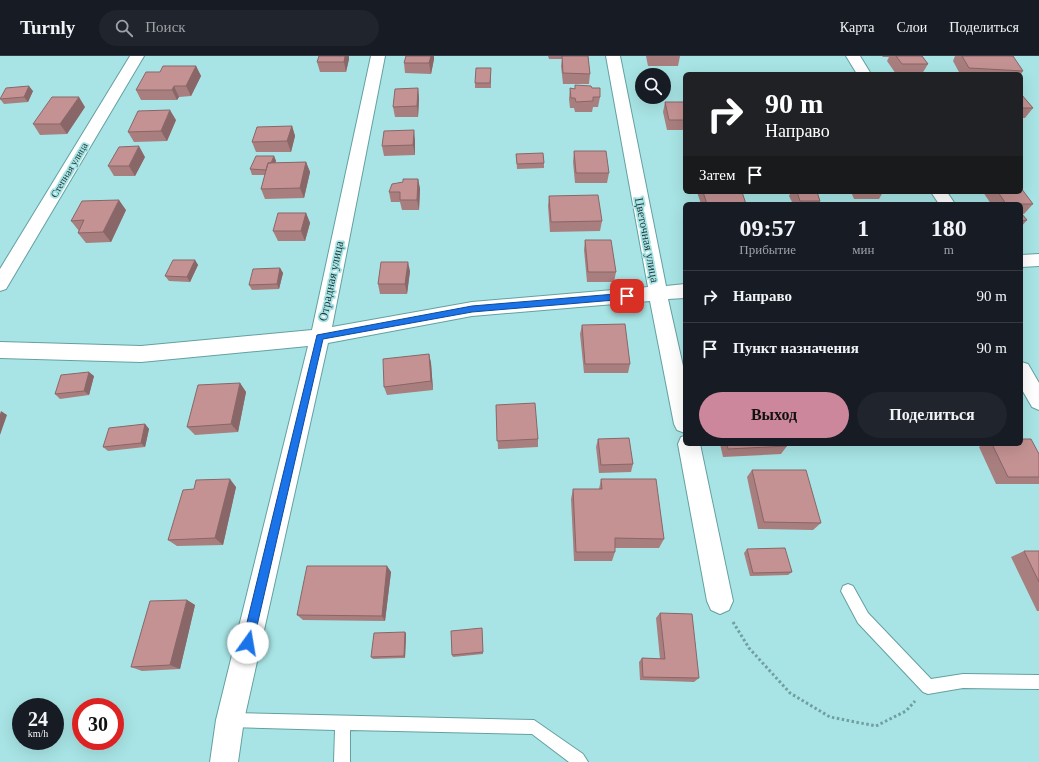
<!DOCTYPE html>
<html lang="ru">
<meta charset="utf-8">
<style>
:root{--surface:#171b24;--page:#20242c;--text:#f1f3f6;--muted:#9ea1a6;--line:#363941;--accent:#cd879d}
body{margin:0;font-family:"Times New Roman",serif;background:var(--page);color:var(--text);height:100vh;display:flex;flex-direction:column;font-size:15px;white-space:nowrap}
*{box-sizing:border-box;margin:0}
p{font-size:13px;color:var(--muted)}
.icon{flex:none;width:22px;height:22px;fill:none;stroke:currentColor;stroke-width:2;stroke-linecap:round;stroke-linejoin:round}
.map{position:relative;flex:1;overflow:hidden}
.sheet{position:absolute;left:683px;top:146px;width:340px;height:244px;display:flex;flex-direction:column;background:var(--surface);border-radius:6px;box-shadow:0 4px 16px #0002}
.sheet>*{flex:none}
.guide{position:absolute;left:683px;top:16px;width:340px;height:122px;border-radius:6px;box-shadow:0 4px 16px #0002;background:#202124;color:#fff;overflow:hidden}
.fabs{position:absolute;left:635px;top:12px;display:grid;gap:8px}
.fabs a{display:grid;place-items:center;width:36px;height:36px;border-radius:50%;background:var(--surface);box-shadow:0 4px 16px #0002;font-size:20px}
.speed{position:absolute;left:12px;top:642px;display:flex;gap:8px;font-size:20px;font-weight:700;text-align:center}
.speed>*{display:grid;place-content:center;width:52px;height:52px;border-radius:50%;background:var(--surface);box-shadow:0 4px 16px #0002;line-height:1}
.speed small{font-size:10px;font-weight:400}
.speed .limit{border:6px solid #d22;background:#fff;color:#111}
.pin{position:absolute;display:grid;place-items:center;width:34px;height:34px;color:#fff;margin:-17px;border-radius:8px;box-shadow:0 2px 6px #0006}
.me{position:absolute;width:44px;margin:-22px;rotate:13deg;stroke-linejoin:round;filter:drop-shadow(0 0 3px #0008)}
.turn{display:flex;align-items:center;gap:14px;height:84px;padding:0 16px;font-size:18px}
.turn .icon{width:52px;height:52px;stroke-width:2.5}
.turn b{display:block;font-size:28px;line-height:34px}
.then{display:flex;align-items:center;height:38px;padding:0 16px;background:#0003;gap:8px;font-size:15px}
.eta{display:flex;justify-content:space-evenly;align-items:center;height:68px;text-align:center}
.eta b{font-size:24px;font-weight:700;line-height:28px}
.cta{display:flex;gap:8px;margin-top:auto;padding:8px 16px}
.cta a{flex:1;height:46px;border-radius:24px;background:var(--accent);color:#111;font-size:16px;font-weight:700;line-height:46px;text-align:center}
.cta a+a{background:var(--page);color:var(--text)}
ul{padding:0;list-style:none}
li{display:flex;align-items:center;gap:12px;height:52px;padding:0 16px;border-top:1px solid var(--line)}
li div{flex:1}
li b{display:block;font-size:15px}
li em{font-style:normal}
header{display:flex;align-items:center;gap:24px;box-sizing:border-box;height:56px;padding:0 20px;background:var(--surface);border-bottom:1px solid var(--line)}
header strong{font-size:19px}
nav{display:flex;gap:22px;margin-inline-start:auto;font-size:14px}
.search{width:280px;height:36px;background:var(--page);display:flex;align-items:center;gap:10px;box-sizing:border-box;padding:0 14px;border-radius:22px;color:var(--muted);font-size:15px}
.map>svg:first-child{display:block}
.lines{fill:none;stroke-linecap:round;stroke-linejoin:round}
.lane-casing{stroke:#65a0a1;stroke-width:2}
.street-casing{stroke:#65a0a1;stroke-width:2}
.path{stroke:#719fa0;stroke-width:3;stroke-dasharray:2.5 2.5;stroke-linecap:butt}
.lane{fill:#fff;fill-rule:evenodd}
.street{fill:#fff;fill-rule:evenodd}
.wall{fill:#a97e7e}
.shaded-wall{fill:#896667}
.building{fill:#c49293;stroke:#896667}
.route{fill:#1a73e8;stroke:#114b97}
.labels{text-anchor:middle;dominant-baseline:central;stroke-width:3.5;stroke-linejoin:round;paint-order:stroke}
.far-street-label{font-size:10px;fill:#1e3737;stroke:#a8e4e5}
.street-label{font-size:12px;fill:#1e3737;stroke:#a8e4e5}
</style>
<header>
<strong>Turnly</strong>
<div class="search"><svg class="icon" aria-label="search" viewBox="0 0 24 24"><circle cx="10" cy="10" r="6"/><path d="M15 15l6 6"/></svg>Поиск</div>
<nav><a>Карта</a><a>Слои</a><a>Поделиться</a></nav>
</header>
<div class="map">
<svg width="1039" height="706" viewBox="0 0 1039 706">
<rect width="100%" height="100%" fill="#a8e4e5"/>
<g class="lines">
<g class="lane-casing">
<path id="lane" d="M 848,528 L 853,530 L 868,557 L 931,623 L 963,618 L 1039,619 L 1039,633 L 963,632 L 928,638 L 923,636 L 858,567 L 841,535 L 843,530 Z
M 230,657 L 534,664 L 583,698 L 588,706 L 569,706 L 532,678 L 350,674 L 350,706 L 334,706 L 335,674 L 230,671 L 225,669 L 223,664 L 225,659 Z"/>
</g>
<g class="street-casing">
<path id="street" d="M 130,0 L 144,0 L 6,233 L 0,235 L 0,213 Z
M 371,0 L 385,0 L 332,271 L 472,246 L 648,231 L 606,0 L 620,0 L 666,230 L 685,228 L 685,242 L 668,243 L 685,319 L 685,377 L 677,374 L 674,368 L 650,245 L 472,260 L 328,287 L 244,664 L 238,706 L 210,706 L 216,664 L 308,290 L 141,306 L 0,302 L 0,286 L 141,290 L 312,274 Z
M 846,0 L 860,0 L 871,18 L 857,18 Z
M 931,136 L 947,136 L 955,148 L 939,148 Z
M 1039,198 L 1039,210 L 1021,211 L 1021,199 Z
M 1021,306 L 1028,308 L 1039,327 L 1039,354 L 1032,351 L 1021,332 Z
M 685,380 L 685,388 L 700,388 L 733,545 L 729,554 L 720,558 L 711,554 L 707,545 L 678,388 L 681,381 Z"/>
</g>
<path class="path" d="M 733,566 L 749,592 L 790,637 L 830,661 L 876,670 L 906,655 L 915,645"/>
<use href="#lane" class="lane"/>
<use href="#street" class="street"/>
</g>
<path class="wall" d="M 406,0 L 434,0 L 434,3 L 431,18 L 405,17 L 404,7 Z
M 548,0 L 588,0 L 590,18 L 589,28 L 563,28 L 561,10 L 562,3 L 549,3 Z
M 646,0 L 680,0 L 678,10 L 648,10 Z
M 882,0 L 922,0 L 928,8 L 922,18 L 896,18 L 887,5 L 889,1 L 883,1 Z
M 955,0 L 1013,0 L 1023,15 L 1021,18 L 960,18 L 953,5 Z
M 349,3 L 346,16 L 320,16 L 317,6 Z
M 196,10 L 201,20 L 191,40 L 179,41 L 177,44 L 141,44 L 136,34 L 160,16 Z
M 491,17 L 491,32 L 475,32 L 475,27 Z
M 418,32 L 419,43 L 418,61 L 395,61 L 393,51 Z
M 570,32 L 575,33 L 592,32 L 600,41 L 598,51 L 593,51 L 592,56 L 575,56 L 574,52 L 570,52 L 569,43 Z
M 33,35 L 28,46 L 4,48 L 0,43 Z
M 1021,38 L 1033,52 L 1025,62 L 1021,62 Z
M 665,46 L 685,46 L 685,74 L 667,74 L 663,56 Z
M 85,51 L 67,78 L 40,79 L 33,68 Z
M 176,64 L 167,85 L 134,86 L 128,76 Z
M 292,70 L 295,80 L 291,96 L 256,96 L 252,86 Z
M 415,84 L 415,99 L 384,100 L 382,90 Z
M 574,95 L 609,117 L 607,127 L 575,127 L 573,106 Z
M 516,98 L 544,107 L 544,112 L 517,113 Z
M 274,100 L 276,105 L 275,107 L 306,106 L 310,116 L 304,142 L 265,143 L 261,133 L 265,119 L 252,119 L 250,113 Z
M 145,101 L 135,120 L 114,120 L 108,110 Z
M 418,123 L 420,133 L 419,154 L 402,154 L 400,146 L 391,146 L 389,136 L 403,126 Z
M 697,136 L 742,136 L 746,148 L 701,148 Z
M 791,136 L 817,136 L 820,145 L 819,148 L 793,148 L 789,140 Z
M 851,136 L 883,136 L 879,143 L 854,143 Z
M 983,136 L 1021,136 L 1033,148 L 1024,158 L 1022,158 L 1027,164 L 1021,171 L 1021,148 L 991,148 Z
M 549,140 L 602,165 L 600,175 L 550,176 L 548,150 Z
M 126,154 L 111,186 L 86,187 L 78,177 L 79,175 L 71,165 Z
M 306,157 L 310,167 L 305,185 L 278,185 L 273,175 Z
M 585,184 L 616,216 L 614,226 L 587,226 L 584,194 Z
M 195,204 L 198,209 L 190,226 L 169,225 L 165,220 Z
M 280,212 L 283,217 L 279,233 L 252,234 L 249,229 Z
M 410,215 L 407,238 L 380,238 L 378,228 Z
M 582,269 L 630,308 L 628,317 L 584,317 L 580,278 Z
M 429,298 L 431,307 L 433,334 L 387,339 L 384,331 Z
M 94,320 L 89,339 L 60,343 L 55,338 Z
M 240,327 L 246,336 L 238,376 L 195,379 L 187,371 Z
M 496,349 L 538,383 L 538,391 L 498,393 Z
M 145,368 L 149,373 L 145,391 L 108,395 L 103,391 Z
M 598,383 L 633,408 L 631,416 L 599,417 L 596,391 Z
M 720,388 L 787,388 L 787,390 L 781,398 L 723,401 Z
M 983,388 L 1021,388 L 1039,398 L 1039,428 L 996,428 L 979,391 Z
M 752,414 L 821,467 L 813,474 L 758,473 L 747,421 Z
M 601,423 L 664,483 L 659,492 L 615,492 L 615,496 L 612,505 L 574,505 L 571,443 L 573,433 L 599,433 Z
M 236,431 L 223,489 L 177,490 L 168,484 L 194,433 Z
M 747,493 L 792,516 L 788,519 L 750,520 L 744,497 Z
M 1024,495 L 1039,495 L 1039,555 L 1037,555 L 1011,501 Z
M 387,510 L 391,516 L 385,565 L 303,564 L 297,559 Z
M 187,544 L 195,549 L 180,613 L 142,615 L 131,611 Z
M 660,557 L 699,622 L 694,626 L 640,624 L 639,606 L 642,602 L 660,603 L 656,562 Z
M 482,572 L 483,598 L 453,601 L 452,599 Z
M 405,576 L 406,578 L 405,602 L 373,603 L 371,601 Z"/>
<path class="shaded-wall" d="M 345,0 L 349,0 L 349,3 L 346,16 L 344,6 Z
M 431,0 L 434,0 L 434,3 L 431,18 L 429,7 Z
M 196,10 L 201,20 L 191,40 L 186,30 Z
M 29,30 L 33,35 L 28,46 L 24,41 Z
M 174,30 L 179,41 L 177,44 L 172,34 Z
M 418,32 L 419,43 L 418,61 L 417,50 Z
M 79,41 L 85,51 L 67,78 L 60,68 Z
M 170,54 L 176,64 L 167,85 L 161,75 Z
M 292,70 L 295,80 L 291,96 L 287,85 Z
M 414,74 L 415,84 L 415,99 L 413,89 Z
M 139,90 L 145,101 L 135,120 L 129,110 Z
M 274,100 L 276,105 L 271,119 L 269,114 Z
M 306,106 L 310,116 L 304,142 L 300,132 Z
M 418,123 L 420,133 L 419,154 L 417,144 Z
M 119,144 L 126,154 L 111,186 L 103,176 Z
M 306,157 L 310,167 L 305,185 L 301,175 Z
M 195,204 L 198,209 L 190,226 L 187,221 Z
M 408,206 L 410,215 L 407,238 L 405,228 Z
M 280,212 L 283,217 L 279,233 L 277,228 Z
M 429,298 L 431,307 L 433,334 L 431,325 Z
M 89,316 L 94,320 L 89,339 L 84,335 Z
M 240,327 L 246,336 L 238,376 L 231,368 Z
M 1,355 L 7,359 L 0,379 L 0,358 Z
M 145,368 L 149,373 L 145,391 L 141,387 Z
M 230,423 L 236,431 L 223,489 L 215,482 Z
M 387,510 L 391,516 L 385,565 L 382,560 Z
M 187,544 L 195,549 L 180,613 L 170,609 Z
M 405,576 L 406,578 L 405,602 L 404,600 Z"/>
<path class="building" d="M 319,0 L 345,0 L 344,6 L 317,6 Z
M 406,0 L 431,0 L 429,7 L 404,7 Z
M 562,0 L 588,0 L 590,18 L 563,17 Z
M 896,0 L 922,0 L 928,8 L 902,8 Z
M 962,0 L 1013,0 L 1023,15 L 969,12 Z
M 163,10 L 196,10 L 186,30 L 174,30 L 172,34 L 136,34 L 146,16 L 160,16 Z
M 476,12 L 491,12 L 490,27 L 475,27 Z
M 575,29 L 591,30 L 592,32 L 600,32 L 600,41 L 593,41 L 593,45 L 576,46 L 575,42 L 571,42 L 570,32 L 575,33 Z
M 29,30 L 24,41 L 0,43 L 6,32 Z
M 418,32 L 417,50 L 393,51 L 395,33 Z
M 1021,38 L 1033,52 L 1021,52 Z
M 52,41 L 79,41 L 60,68 L 33,68 Z
M 665,46 L 685,46 L 685,64 L 669,64 Z
M 170,54 L 161,75 L 128,76 L 138,55 Z
M 292,70 L 287,85 L 252,86 L 257,71 Z
M 414,74 L 413,89 L 382,90 L 384,75 Z
M 139,90 L 129,110 L 108,110 L 119,91 Z
M 574,95 L 606,95 L 609,117 L 576,117 Z
M 543,97 L 544,107 L 517,108 L 516,98 Z
M 256,100 L 274,100 L 271,107 L 268,107 L 266,114 L 250,113 Z
M 306,106 L 300,132 L 261,133 L 268,107 Z
M 403,123 L 418,123 L 417,144 L 400,144 L 400,136 L 389,136 L 392,128 L 403,126 Z
M 1021,132 L 1033,148 L 1006,148 L 998,136 L 1021,136 Z
M 703,136 L 742,136 L 746,148 L 707,148 Z
M 797,136 L 817,136 L 820,145 L 800,145 Z
M 598,139 L 602,165 L 551,166 L 549,140 Z
M 119,144 L 103,176 L 78,177 L 84,164 L 71,165 L 82,145 Z
M 278,157 L 306,157 L 301,175 L 273,175 Z
M 1021,157 L 1027,164 L 1021,165 Z
M 585,184 L 611,184 L 616,216 L 588,216 Z
M 173,204 L 195,204 L 187,221 L 165,220 Z
M 381,206 L 408,206 L 405,228 L 378,228 Z
M 280,212 L 277,228 L 249,229 L 253,213 Z
M 625,268 L 630,308 L 585,308 L 582,269 Z
M 429,298 L 431,325 L 384,331 L 383,303 Z
M 89,316 L 84,335 L 55,338 L 61,319 Z
M 240,327 L 231,368 L 187,371 L 198,329 Z
M 535,347 L 538,383 L 497,385 L 496,349 Z
M 145,368 L 141,387 L 103,391 L 109,372 Z
M 629,382 L 633,408 L 601,409 L 598,383 Z
M 1021,383 L 1031,383 L 1039,398 L 1039,421 L 1008,421 L 992,388 L 1021,388 Z
M 727,388 L 787,388 L 787,390 L 728,393 Z
M 752,414 L 806,414 L 821,467 L 764,466 Z
M 230,423 L 215,482 L 168,484 L 183,434 L 194,433 L 196,424 Z
M 601,423 L 656,423 L 664,483 L 615,482 L 615,496 L 576,496 L 573,433 L 602,433 Z
M 785,492 L 792,516 L 753,517 L 747,493 Z
M 1024,495 L 1039,495 L 1039,526 Z
M 307,510 L 387,510 L 382,560 L 297,559 Z
M 187,544 L 170,609 L 131,611 L 150,545 Z
M 660,557 L 692,558 L 699,622 L 643,621 L 642,602 L 665,603 Z
M 482,572 L 483,596 L 452,599 L 451,575 Z
M 405,576 L 404,600 L 371,601 L 374,577 Z"/>
<path class="route" d="M 627,237 L 631,240 L 627,243 L 472,256 L 323,283 L 253,587 L 252,591 L 248,593 L 244,591 L 242,587 L 317,279 L 472,250 Z"/>
<g class="labels">
<g class="far-street-label">
<text transform="translate(69 114) rotate(-59)">Степная улица</text>
</g>
<g class="street-label">
<text transform="translate(647 184) rotate(79)">Цветочная улица</text>
<text transform="translate(331 225) rotate(-78)">Отрадная улица</text>
</g>
</g>
</svg>
<div class="fabs">
<a><svg class="icon" aria-label="search" viewBox="0 0 24 24"><circle cx="10" cy="10" r="6"/><path d="M15 15l6 6"/></svg></a>
</div>
<div class="speed"><div>24<small>km/h</small></div><div class="limit">30</div></div>
<div class="pin" style="left:627px;top:240px;background:#d93025"><svg class="icon" aria-label="arrive" viewBox="0 0 24 24"><path d="M6 21V4h12l-3 4 3 4H6"/></svg></div>
<svg class="me" style="left:248px;top:587px" viewBox="-20 -20 40 40"><circle r="19" fill="#fff"/><path d="M0-13L10 11 0 6-10 11z" fill="#1a73e8"/></svg>
<div class="guide">
<div class="turn"><svg class="icon" aria-label="right" viewBox="0 0 24 24"><path d="M7 20v-9h11M14 6l5 5-5 5"/></svg><div><b>90 m</b>Направо</div></div>
<div class="then">Затем<svg class="icon" aria-label="arrive" viewBox="0 0 24 24"><path d="M6 21V4h12l-3 4 3 4H6"/></svg></div>
</div>
<section class="sheet">
<div class="eta">
<div><b>09:57</b><p>Прибытие</p></div>
<div><b>1</b><p>мин</p></div>
<div><b>180</b><p>m</p></div>
</div>
<ul>
<li><svg class="icon" aria-label="right" viewBox="0 0 24 24"><path d="M7 20v-9h11M14 6l5 5-5 5"/></svg><div><b>Направо</b></div><em>90 m</em></li>
<li><svg class="icon" aria-label="arrive" viewBox="0 0 24 24"><path d="M6 21V4h12l-3 4 3 4H6"/></svg><div><b>Пункт назначения</b></div><em>90 m</em></li>
</ul>
<div class="cta"><a>Выход</a><a>Поделиться</a></div>
</section>
</div>
